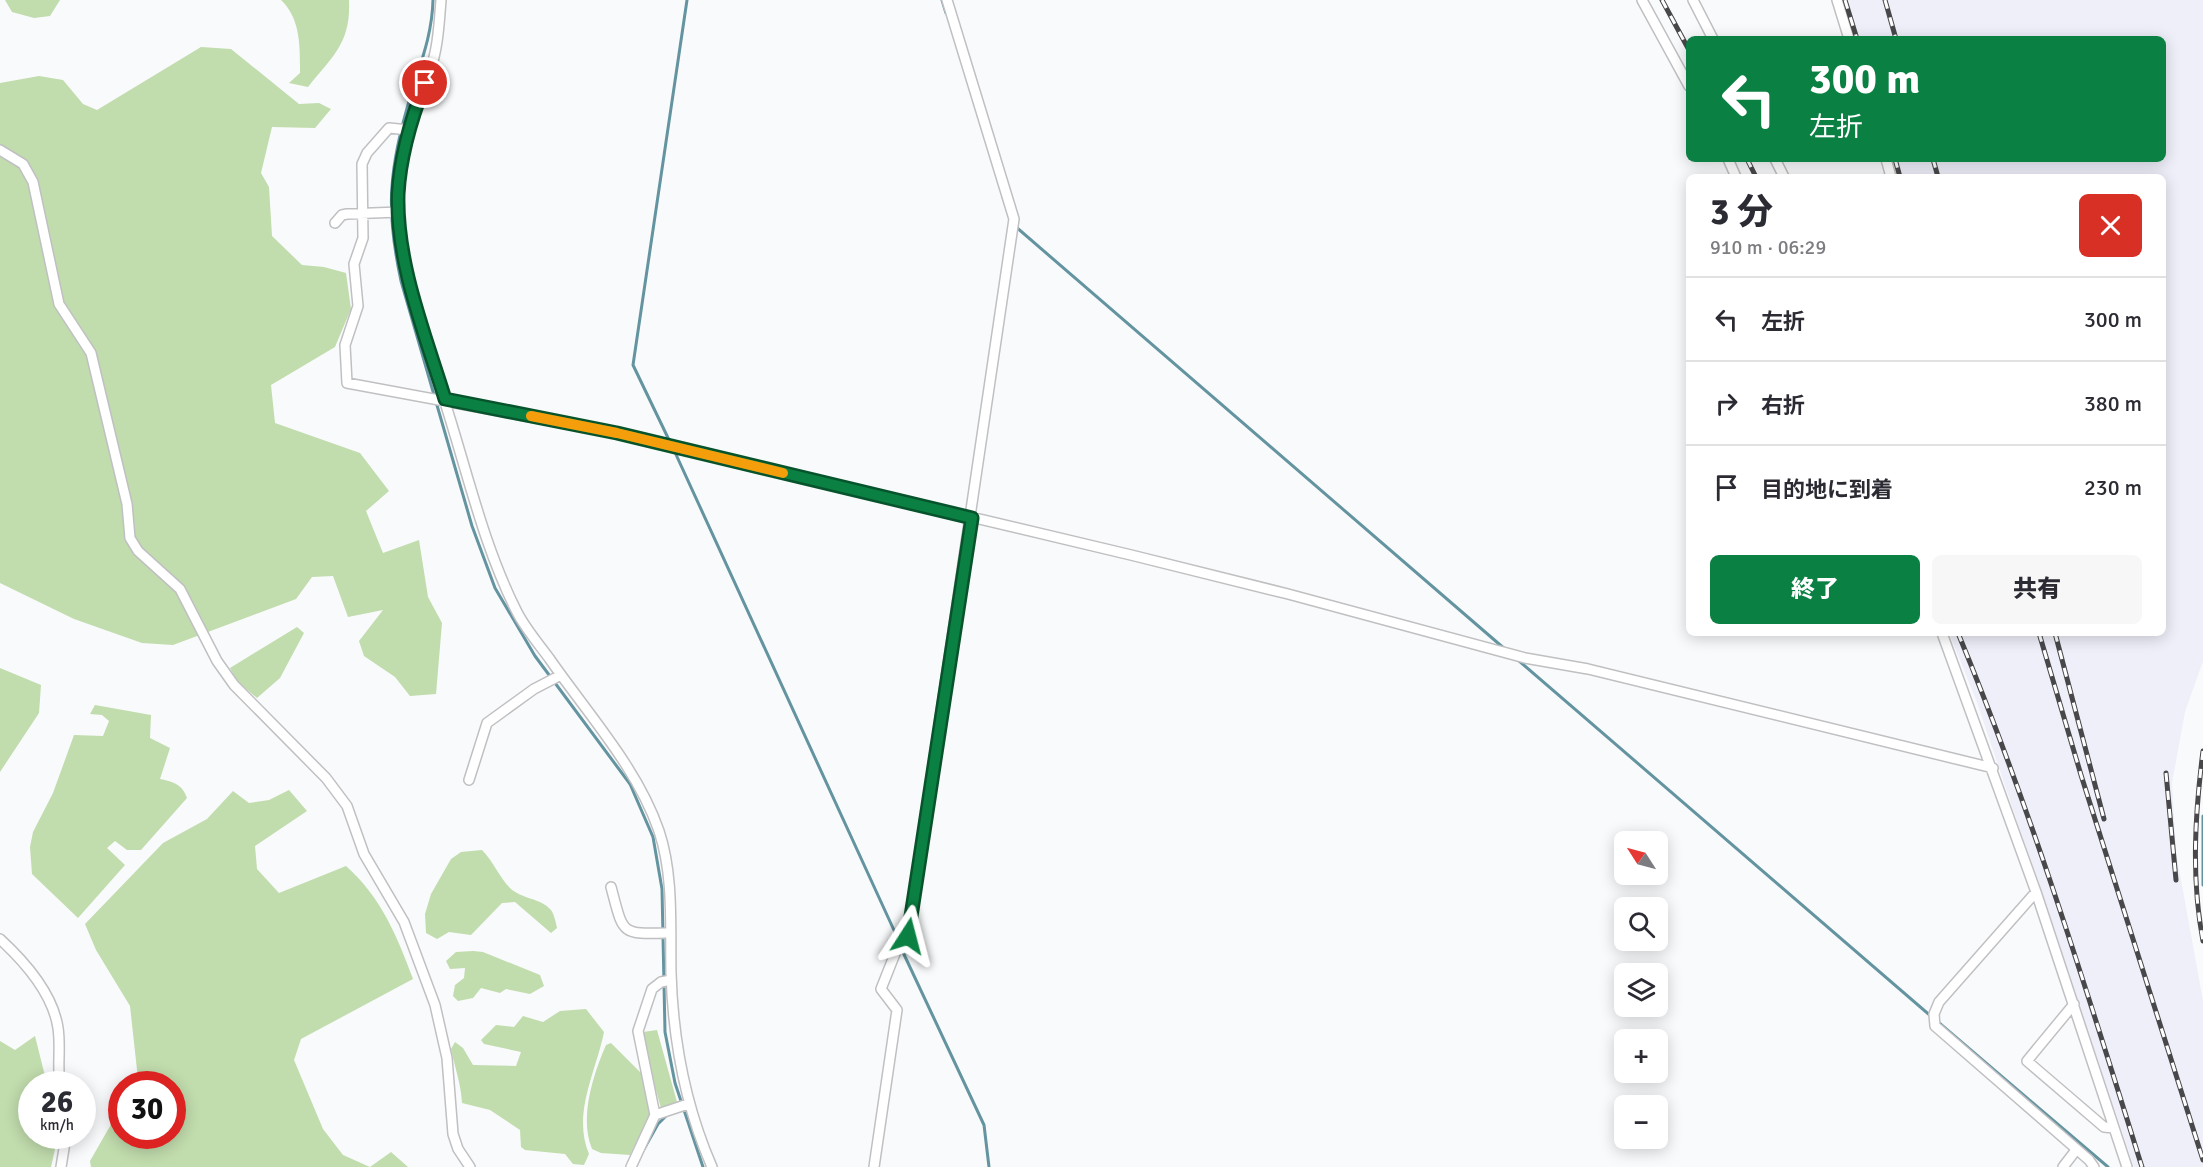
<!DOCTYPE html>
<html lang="ja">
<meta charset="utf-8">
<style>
:root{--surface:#fff;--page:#f7f7f7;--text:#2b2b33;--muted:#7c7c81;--line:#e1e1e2;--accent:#0b8043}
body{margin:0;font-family:Signika,"Noto Sans JP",sans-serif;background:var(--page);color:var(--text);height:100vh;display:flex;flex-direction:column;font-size:22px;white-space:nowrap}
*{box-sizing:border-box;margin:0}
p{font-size:20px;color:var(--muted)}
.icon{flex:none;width:33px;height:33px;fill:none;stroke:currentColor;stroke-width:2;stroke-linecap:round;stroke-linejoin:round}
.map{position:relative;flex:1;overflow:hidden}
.details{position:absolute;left:1686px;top:174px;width:480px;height:462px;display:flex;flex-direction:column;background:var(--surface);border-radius:9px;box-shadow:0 3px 15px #0003}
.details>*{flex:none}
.top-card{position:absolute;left:1686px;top:36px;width:480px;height:126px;border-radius:9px;box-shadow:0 3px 15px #0003;background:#0b8043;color:#fff;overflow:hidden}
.needle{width:39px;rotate:306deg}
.controls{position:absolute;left:1614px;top:831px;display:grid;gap:12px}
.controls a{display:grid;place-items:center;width:54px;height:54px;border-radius:9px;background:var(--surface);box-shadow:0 3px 15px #0003;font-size:30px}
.speed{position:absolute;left:18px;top:1071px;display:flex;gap:12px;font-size:30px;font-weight:700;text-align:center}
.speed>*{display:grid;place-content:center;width:78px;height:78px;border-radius:50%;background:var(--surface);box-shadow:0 3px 15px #0003;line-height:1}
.speed small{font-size:15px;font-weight:400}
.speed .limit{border:9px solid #d22;background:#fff;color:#111}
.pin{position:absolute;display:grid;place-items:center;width:51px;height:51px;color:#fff;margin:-26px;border:3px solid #fff;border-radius:50%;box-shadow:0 2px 6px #0007}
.me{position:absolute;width:66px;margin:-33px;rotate:9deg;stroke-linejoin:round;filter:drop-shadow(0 0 4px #0008)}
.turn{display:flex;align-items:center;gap:21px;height:126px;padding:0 24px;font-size:27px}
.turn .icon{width:78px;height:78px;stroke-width:2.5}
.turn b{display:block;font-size:42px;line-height:51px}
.round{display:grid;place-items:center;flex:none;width:63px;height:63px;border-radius:9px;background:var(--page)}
.overview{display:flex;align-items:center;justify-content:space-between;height:102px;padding:0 24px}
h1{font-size:36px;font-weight:800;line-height:45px}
.action{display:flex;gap:12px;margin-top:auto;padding:12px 24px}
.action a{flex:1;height:69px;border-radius:9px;background:var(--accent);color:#fff;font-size:24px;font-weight:800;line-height:69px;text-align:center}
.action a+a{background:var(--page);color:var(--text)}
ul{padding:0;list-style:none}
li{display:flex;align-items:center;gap:18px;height:84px;padding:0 24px;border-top:2px solid var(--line)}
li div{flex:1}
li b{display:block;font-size:22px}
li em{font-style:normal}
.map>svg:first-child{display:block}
.built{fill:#eeeff9}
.green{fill:#c1dcad}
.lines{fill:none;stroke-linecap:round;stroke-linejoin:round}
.stream{stroke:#6394a0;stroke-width:3}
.minor-casing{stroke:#c0c0c3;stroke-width:12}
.minor{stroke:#fff;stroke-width:9}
.rail-casing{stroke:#48484a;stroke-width:5}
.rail{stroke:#fff;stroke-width:3;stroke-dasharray:9;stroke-linecap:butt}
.route-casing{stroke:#07532c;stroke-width:15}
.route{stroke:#0b8043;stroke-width:10}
.slow{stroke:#f59e0b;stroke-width:10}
</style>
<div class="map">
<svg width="2203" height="1167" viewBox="0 0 2203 1167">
<rect width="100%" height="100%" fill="#f9fafc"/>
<path class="built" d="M 1843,0 L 2203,0 L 2203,661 L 2185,712 L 2172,783 L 2176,852 L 2203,1001 L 2203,1167 L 2134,1167 L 1976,700 L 1949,633 L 2163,633 L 2163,177 L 1897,177 L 1892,159 L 2163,159 L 2163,39 L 1855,39 Z"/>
<path class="green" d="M 5,0 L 60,0 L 50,16 L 34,18 L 12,12 Z
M 281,0 L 349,0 C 351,43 333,56 308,87 L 289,83 L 300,73 C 300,47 301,19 281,0 Z
M 201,47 L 231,49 L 299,104 L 319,103 L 331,109 L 315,128 L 272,127 L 261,173 L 269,187 L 272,236 L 302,265 L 324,267 L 346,273 L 351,309 L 335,347 L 271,385 L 275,423 L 360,453 L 389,491 L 366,511 L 383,553 L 419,540 L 428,597 L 442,623 L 436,694 L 410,696 L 395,677 L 364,656 L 359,641 L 383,610 L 348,617 L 333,576 L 312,577 L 296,599 L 173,645 L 142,643 L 74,619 L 0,583 L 0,83 L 39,76 L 63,80 L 83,104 L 97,110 Z
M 297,627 L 304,633 L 280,678 L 257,698 L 237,681 L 230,668 Z
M 0,668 L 41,685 L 39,713 L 0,772 Z
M 95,705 L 151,715 L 150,738 L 170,748 L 160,779 C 174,782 182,784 187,798 L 141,850 L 127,850 L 115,841 L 107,848 L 125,865 L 78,918 L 32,874 L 30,847 L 33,832 L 53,793 L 74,735 L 103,736 L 109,721 L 102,715 L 90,714 Z
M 289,790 L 307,811 L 255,846 L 257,869 L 279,893 L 346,866 C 381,897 397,936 413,979 L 301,1039 L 294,1060 L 323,1129 L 343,1155 L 370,1167 L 391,1152 L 408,1167 L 91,1167 L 90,1161 L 121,1107 L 122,1136 L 172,1136 L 172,1084 L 135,1084 L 138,1079 L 130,1006 L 96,950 L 85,924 L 163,843 L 207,819 L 233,791 L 249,803 L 269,800 Z
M 482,850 C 494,862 499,877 510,888 C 521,899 541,898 551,910 C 554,914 556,923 557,928 L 551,933 L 515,902 L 502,903 L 471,935 L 449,932 L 437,939 L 426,933 L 425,914 L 431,894 L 451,859 L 461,852 Z
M 473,951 L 483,952 L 540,975 L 544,986 L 530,994 L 506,989 L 500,993 L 481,988 L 473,998 L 458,1001 L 453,996 L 455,985 L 464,978 L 465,968 L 450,969 L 446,961 L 456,952 Z
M 586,1009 L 604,1032 C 596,1072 572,1114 589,1154 L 584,1165 L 573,1164 L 565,1154 L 525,1150 L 521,1147 L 520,1130 L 490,1110 L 462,1103 C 461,1084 455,1068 451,1049 L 455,1042 L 463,1048 L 473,1065 L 516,1066 L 521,1052 L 484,1044 L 481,1040 L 496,1025 L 514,1027 L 523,1016 L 543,1022 L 560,1011 Z
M 657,1030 L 677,1102 L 661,1108 L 641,1038 L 643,1032 Z
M 35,1036 L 47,1084 L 32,1084 L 32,1136 L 58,1136 L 51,1167 L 0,1167 L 0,1041 L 15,1050 Z
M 611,1043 L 643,1075 L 650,1114 L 630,1155 L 601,1153 L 592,1149 C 579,1118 593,1075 606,1045 Z"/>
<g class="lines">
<path class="stream" d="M 433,0 C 432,41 416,73 406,112 C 388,176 387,216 401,281 L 472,526 L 495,588 L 535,656 L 630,784 L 653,837 L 662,889 L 665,1032 L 675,1083 L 703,1167
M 942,0 L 946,13
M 1003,197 L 1011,222
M 1016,227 L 1506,650
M 670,442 L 633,365 L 687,0
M 673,448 L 898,939
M 1518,660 L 1933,1018
M 2203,816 L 2203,885
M 901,948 L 984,1125 L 989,1167
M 1938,1022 L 2108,1167
M 644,1149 L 658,1124 L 667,1115"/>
<g class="minor-casing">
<path id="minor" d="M 441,0 C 439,25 438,50 429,74 C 417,107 404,139 400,175 C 391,255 426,337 448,412 C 469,479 485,549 517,612 C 525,628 538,643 549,658 C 587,713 637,767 659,831 C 674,876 670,927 671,973 C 673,1041 685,1105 712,1167
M 1642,0 L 1689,86
M 1693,0 L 1713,39
M 1837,0 L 1849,39
M 409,130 L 389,128 L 367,153 L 362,164 L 363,238 L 354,264 L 358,306 L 345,345 L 347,383 L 617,433 L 1131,555 L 1288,594 L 1525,658 L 1588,669 L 1993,768
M 0,150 L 23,164 L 33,182 L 59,304 L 91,353 L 127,504 L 130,538 L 138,551 L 180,589 L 217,661 L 234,685 L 326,778 L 347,806 L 364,854 L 404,922 L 435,1005 L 447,1058 L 453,1134 L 458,1149 L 470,1167
M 1728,159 L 1736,177
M 1775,159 L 1784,177
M 1886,159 L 1891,177
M 335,223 L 342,215 L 347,214 L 399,212
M 1942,633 L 2036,892 L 1939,1002 L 1934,1014 L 1935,1026 L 2089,1160 L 2094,1167
M 469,780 L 487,723 L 534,689 L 561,675
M 611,887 C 624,936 620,934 671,933
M 2036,892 L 2127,1167
M 0,939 C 25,962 53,994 58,1028 C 61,1047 57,1066 60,1084
M 2074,1004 L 2027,1061 L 2104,1127 L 2114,1128
M 655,1115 L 638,1031 L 652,989 L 661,982 L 671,980
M 61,1167 L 66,1136
M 631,1167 L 655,1115 L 688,1104
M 874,1167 L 897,1010 L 881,989 L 900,941 L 908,936 L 1014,219 L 947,0
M 2063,1167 L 2076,1150"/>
</g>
<use href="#minor" class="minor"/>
<g class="rail-casing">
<path id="rail" d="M 1662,0 L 1689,50
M 1845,0 L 1857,39
M 1885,0 L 1896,39
M 1747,159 L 1756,177
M 1895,159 L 1900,177
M 1933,159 L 1938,177
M 1958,633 C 2030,807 2086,988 2142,1167
M 2039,633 L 2081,775 L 2203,1160
M 2055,633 L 2104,819
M 2203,751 C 2195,814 2191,878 2203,941
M 2166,773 L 2176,880"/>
</g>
<use href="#rail" class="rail"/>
</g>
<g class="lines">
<g class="route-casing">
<path id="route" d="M 425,83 C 411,119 400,156 398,194 C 396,263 425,334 445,399 L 617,433 L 972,518 L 908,936"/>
</g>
<use href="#route" class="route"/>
<path class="slow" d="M 531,416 L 617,433 L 783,473"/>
</g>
</svg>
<div class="controls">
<a><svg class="needle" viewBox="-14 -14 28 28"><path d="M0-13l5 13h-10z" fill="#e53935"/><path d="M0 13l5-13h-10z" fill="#7c7c81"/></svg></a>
<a><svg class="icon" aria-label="search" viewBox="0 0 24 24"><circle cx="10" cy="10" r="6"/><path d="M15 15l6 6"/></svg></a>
<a><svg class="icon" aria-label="layers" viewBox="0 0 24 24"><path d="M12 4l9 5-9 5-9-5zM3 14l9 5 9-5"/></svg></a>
<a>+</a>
<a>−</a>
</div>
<div class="speed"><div>26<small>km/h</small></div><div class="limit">30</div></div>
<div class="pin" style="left:425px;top:83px;background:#d93025"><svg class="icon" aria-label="arrive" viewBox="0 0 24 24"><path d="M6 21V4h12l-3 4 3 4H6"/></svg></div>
<svg class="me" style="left:908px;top:936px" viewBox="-20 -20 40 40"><path d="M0-17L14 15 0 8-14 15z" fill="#0b8043" stroke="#fff" stroke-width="4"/></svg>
<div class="top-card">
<div class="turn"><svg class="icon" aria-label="left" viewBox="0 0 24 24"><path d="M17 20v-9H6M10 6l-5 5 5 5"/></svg><div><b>300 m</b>左折</div></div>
</div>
<section class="details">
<div class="overview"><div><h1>3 分</h1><p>910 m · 06:29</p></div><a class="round" style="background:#d93025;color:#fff"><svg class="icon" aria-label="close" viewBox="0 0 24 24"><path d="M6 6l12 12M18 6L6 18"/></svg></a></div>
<ul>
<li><svg class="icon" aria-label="left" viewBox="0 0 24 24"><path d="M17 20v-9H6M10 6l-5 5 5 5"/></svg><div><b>左折</b></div><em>300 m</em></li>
<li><svg class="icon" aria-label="right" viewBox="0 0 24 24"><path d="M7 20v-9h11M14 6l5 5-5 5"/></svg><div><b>右折</b></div><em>380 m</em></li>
<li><svg class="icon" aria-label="arrive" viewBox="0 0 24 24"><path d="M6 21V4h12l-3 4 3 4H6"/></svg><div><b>目的地に到着</b></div><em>230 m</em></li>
</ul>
<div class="action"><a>終了</a><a>共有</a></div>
</section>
</div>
